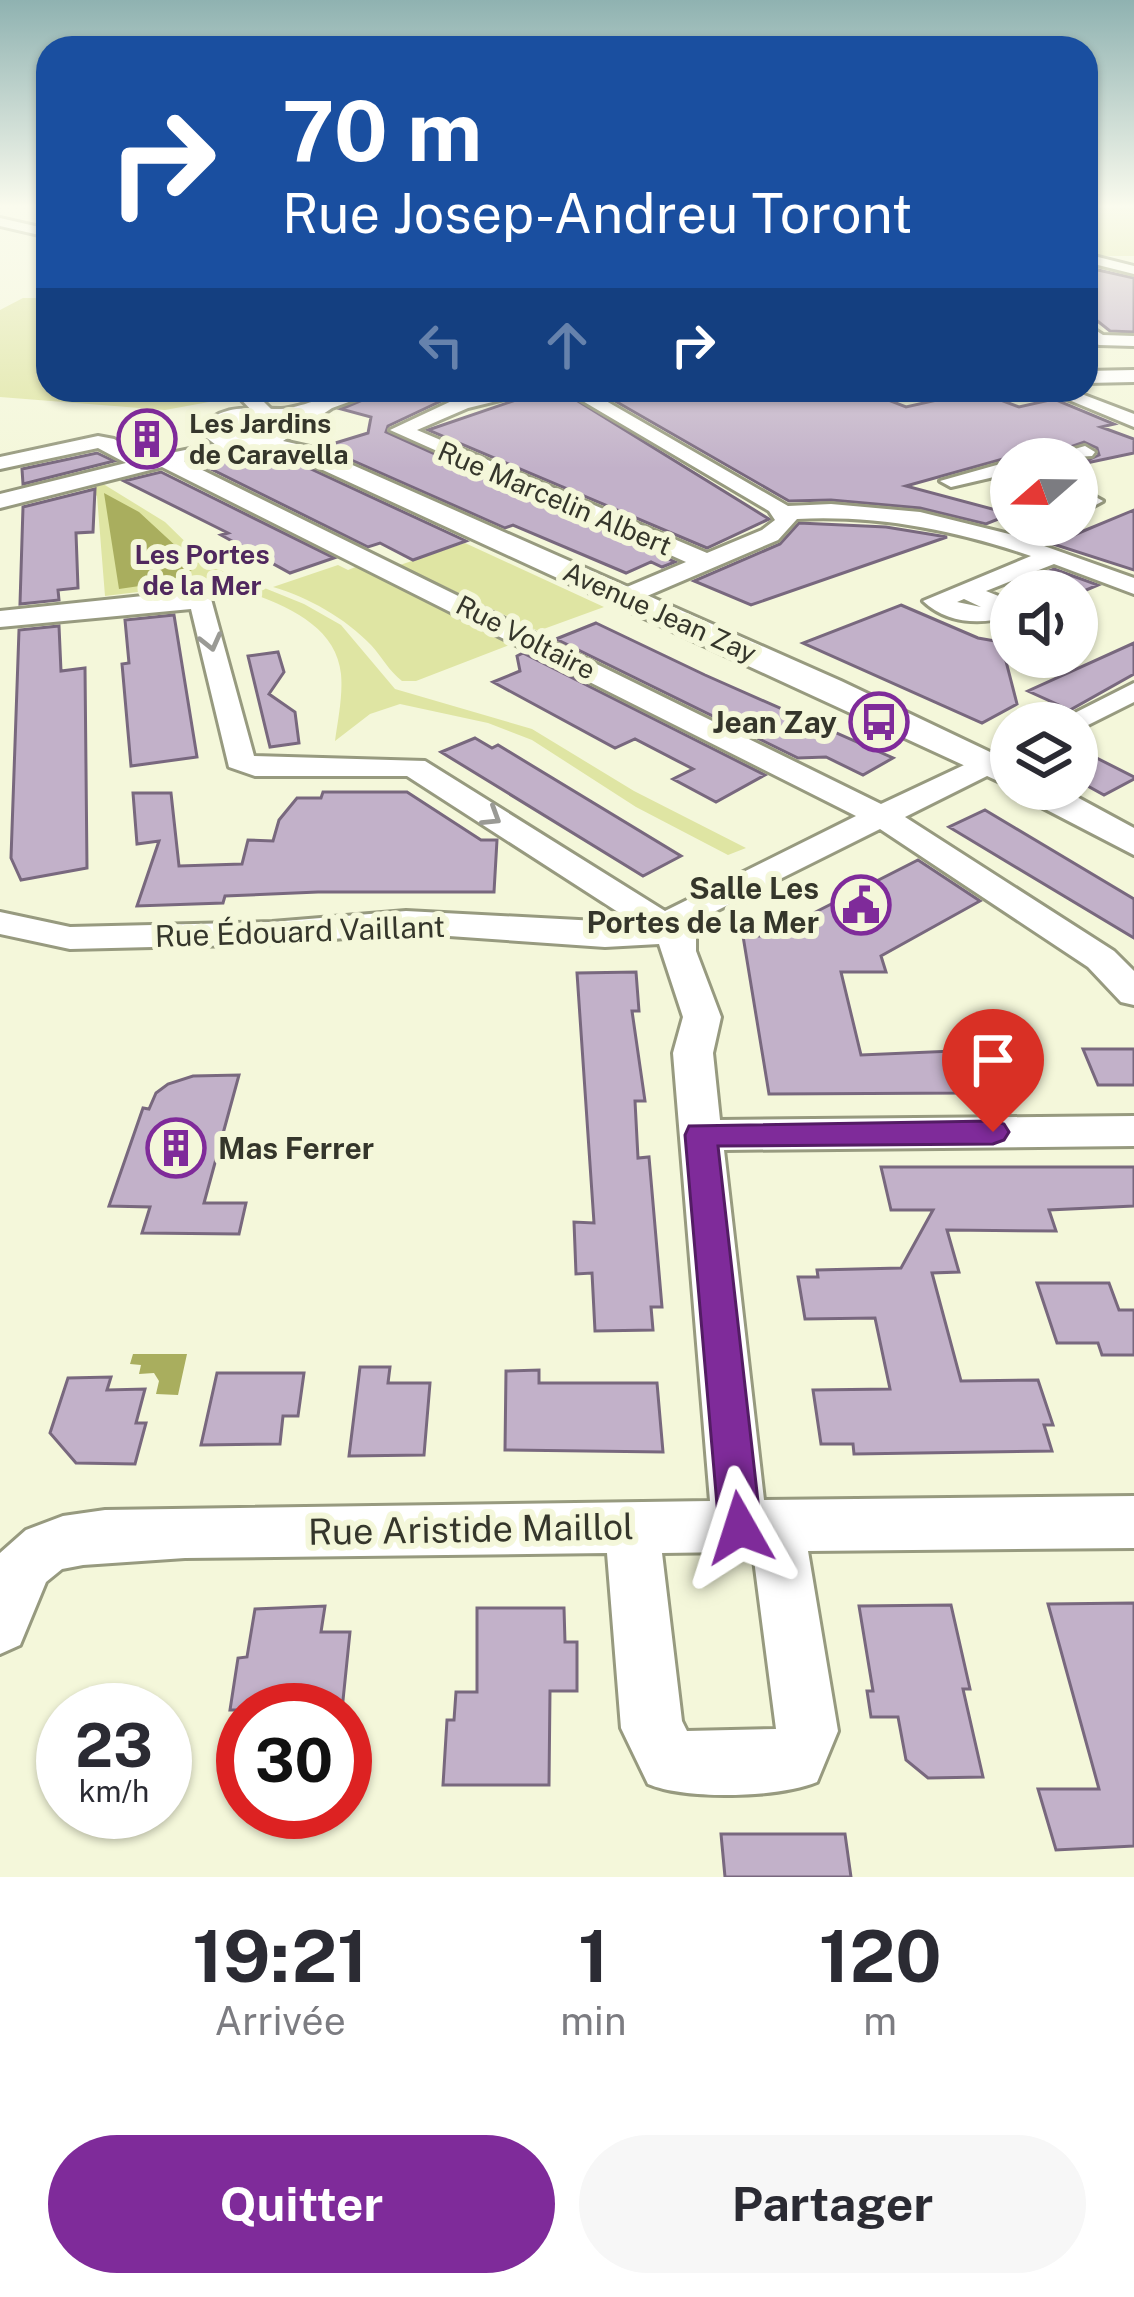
<!DOCTYPE html>
<html lang="fr">
<meta charset="utf-8">
<style>
:root{--surface:#fff;--page:#f7f7f7;--text:#2b2b33;--muted:#7c7c81;--accent:#7f2b9a}
body{margin:0;font-family:"Public Sans",sans-serif;background:var(--page);color:var(--text);height:100vh;display:flex;flex-direction:column;font-size:45px;white-space:nowrap}
*{box-sizing:border-box;margin:0}
p{font-size:39px;color:var(--muted)}
.icon{flex:none;width:66px;height:66px;fill:none;stroke:currentColor;stroke-width:2;stroke-linecap:round;stroke-linejoin:round}
.map{position:relative;height:1877px;overflow:hidden}
.side{display:flex;flex-direction:column;background:var(--surface);flex:1}
.side>*{flex:none}
.guide{position:absolute;left:36px;top:36px;width:1062px;height:366px;border-radius:36px;box-shadow:0 3px 9px #0004;background:#1a4fa0;color:#fff;overflow:hidden}
.needle{width:78px;rotate:250deg}
.buttons{position:absolute;left:990px;top:438px;display:grid;gap:24px}
.buttons a{display:grid;place-items:center;width:108px;height:108px;border-radius:50%;background:var(--surface);box-shadow:0 3px 9px #0004;font-size:60px}
.speed{position:absolute;left:36px;top:1683px;display:flex;gap:24px;font-size:60px;font-weight:700;text-align:center}
.speed>*{display:grid;place-content:center;width:156px;height:156px;border-radius:50%;background:var(--surface);box-shadow:0 3px 9px #0004;line-height:1}
.speed small{font-size:30px;font-weight:400}
.speed .limit{border:18px solid #d22;background:#fff;color:#111}
.pin{position:absolute;display:grid;place-items:center;width:102px;height:102px;color:#fff;margin:-123px -51px;border-radius:50% 50% 50% 0;rotate:-45deg;box-shadow:0 0 12px #0007}
.pin .icon{rotate:45deg}
.me{position:absolute;width:132px;margin:-66px;rotate:354deg;stroke-linejoin:round;filter:drop-shadow(0 0 9px #0008)}
.turn{display:flex;align-items:center;gap:42px;height:252px;padding:0 48px;font-size:54px}
.turn .icon{width:156px;height:156px;stroke-width:2.5}
.turn b{display:block;font-size:84px;line-height:102px}
.lanes{display:flex;align-items:center;height:114px;padding:0 48px;background:#0003;justify-content:center;gap:60px;direction:ltr}
.lanes .off{opacity:.35}
.eta{display:flex;justify-content:space-evenly;align-items:center;height:204px;text-align:center}
.eta b{font-size:72px;font-weight:700;line-height:84px}
.action{display:flex;gap:24px;margin-top:auto;padding:24px 48px}
.action a{flex:1;height:138px;border-radius:72px;background:var(--accent);color:#fff;font-size:48px;font-weight:700;line-height:138px;text-align:center}
.action a+a{background:var(--page);color:var(--text)}
.map>svg:first-child{display:block}
.green{fill:#dfe5a3}
.water{fill:#a9ae5e}
.building{fill:#c2b1c9;stroke:#78687e;stroke-width:3}
.lines{fill:none;stroke-linecap:round;stroke-linejoin:round}
.minor-casing{stroke:#979a7f;stroke-width:6}
.tertiary-casing{stroke:#979a7f;stroke-width:6}
.minor{fill:#fff;fill-rule:evenodd}
.tertiary{fill:#fff;fill-rule:evenodd}
.oneway{stroke:#9a9a95}
.route{fill:#7f2b9a;stroke:#531c64;stroke-width:3}
.labels{text-anchor:middle;dominant-baseline:central;stroke-width:12;stroke-linejoin:round;paint-order:stroke}
.far-poi-label{font-size:27px;font-weight:bold;fill:#35362b;stroke:#f4f7da;text-anchor:start}
.far-street-label{font-size:27px;fill:#35362b;stroke:#f4f7da}
.far-neighbourhood-label{font-size:27px;font-weight:bold;fill:#50285e;stroke:#f4f7da}
.poi-label{font-size:30px;font-weight:bold;fill:#35362b;stroke:#f4f7da;text-anchor:end}
.street-label{font-size:30px;fill:#35362b;stroke:#f4f7da}
.near-street-label{font-size:36px;fill:#35362b;stroke:#f4f7da}
</style>
<div class="map">
<svg width="1134" height="1877" viewBox="0 0 1134 1877">
<rect width="100%" height="100%" fill="#f4f7da"/>
<path class="green" d="M 1086,206 L 1134,206 L 1134,256 L 1099,256 L 1086,246 Z
M 48,289 L 48,390 L 219,390 L 220,400 L 165,410 L 0,397 L 0,310 L 23,298 L 41,298 Z
M 100,482 L 165,522 L 210,566 L 304,604 L 341,625 L 395,689 L 532,729 L 634,791 L 746,848 L 728,855 L 636,807 L 532,740 L 488,723 L 400,704 L 370,714 L 335,741 C 338,719 343,696 341,674 C 335,611 250,594 200,576 L 179,587 L 105,596 L 97,496 L 86,486 Z
M 465,543 L 604,607 L 538,631 L 400,565 Z
M 363,564 L 517,642 L 416,681 L 402,681 C 389,671 382,657 371,645 C 345,618 308,597 273,587 L 338,565 L 348,570 Z"/>
<path class="water" d="M 104,493 L 139,512 L 191,560 L 192,570 L 167,582 L 119,589 Z
M 133,1354 L 187,1354 L 178,1395 L 156,1394 L 159,1381 L 154,1373 L 139,1374 L 141,1365 L 130,1364 Z"/>
<path class="building" d="M 1098,270 L 1134,278 L 1134,332 L 1110,331 L 1086,312 L 1091,304 L 1086,299 L 1086,272 Z
M 386,390 L 479,390 L 454,395 L 388,426 L 386,432 L 675,562 L 662,567 L 651,562 L 626,573 L 513,525 L 505,528 L 322,447 L 368,433 L 371,417 L 341,409 Z
M 545,390 L 560,390 L 769,519 L 707,548 L 428,430 Z
M 596,390 L 828,390 L 842,397 L 868,392 L 906,407 L 977,391 L 1019,407 L 1054,399 L 1114,424 L 1101,427 L 1134,439 L 1134,453 L 1077,465 L 1099,455 L 1097,448 L 1084,442 L 1036,459 L 1010,457 L 906,486 L 1011,514 L 986,524 L 920,508 L 831,500 L 789,501 Z
M 97,453 L 114,461 L 23,484 L 22,469 Z
M 245,456 L 261,464 L 276,460 L 298,463 L 466,541 L 413,560 L 380,543 L 368,547 L 197,462 Z
M 161,472 L 334,558 L 290,573 L 221,535 L 228,533 L 124,481 Z
M 95,489 L 93,532 L 76,533 L 78,588 L 58,590 L 59,600 L 20,604 L 23,507 Z
M 1134,510 L 1134,570 L 1053,544 L 1081,532 Z
M 799,523 L 886,527 L 947,537 L 751,605 L 694,581 L 780,544 Z
M 1054,569 L 1098,585 L 1084,591 L 1051,591 L 1025,580 Z
M 901,605 L 978,638 L 1001,642 L 1017,704 L 982,723 L 803,643 Z
M 174,615 L 197,757 L 131,766 L 122,664 L 129,663 L 125,620 Z
M 596,623 L 705,675 L 893,758 L 863,775 L 826,757 L 798,758 L 556,639 Z
M 59,626 L 61,671 L 85,668 L 87,868 L 21,880 L 11,858 L 19,630 Z
M 1134,643 L 1134,674 L 1070,710 L 1028,691 Z
M 278,652 L 284,672 L 269,694 L 295,712 L 299,743 L 270,747 L 248,656 Z
M 523,653 L 765,775 L 716,802 L 673,779 L 693,769 L 635,739 L 615,748 L 493,682 L 520,671 L 517,656 Z
M 475,738 L 492,748 L 498,745 L 681,856 L 643,876 L 441,752 Z
M 1077,748 L 1134,777 L 1134,779 L 1104,795 L 1077,780 Z
M 323,792 L 407,792 L 481,840 L 497,840 L 494,892 L 318,892 L 225,896 L 223,903 L 137,906 L 159,841 L 137,844 L 133,793 L 171,793 L 179,866 L 242,864 L 248,840 L 273,841 L 279,820 L 297,798 L 321,798 Z
M 985,810 L 1134,899 L 1134,938 L 949,827 Z
M 918,860 L 980,901 L 881,956 L 886,972 L 841,972 L 861,1055 L 1023,1048 L 1036,1082 L 984,1081 L 970,1093 L 769,1094 L 743,936 L 773,936 L 771,926 L 788,926 Z
M 636,972 L 639,1011 L 632,1011 L 645,1101 L 635,1101 L 638,1158 L 649,1157 L 662,1307 L 651,1307 L 653,1330 L 595,1331 L 592,1273 L 576,1274 L 574,1222 L 594,1223 L 577,973 Z
M 1083,1049 L 1134,1049 L 1134,1085 L 1098,1085 Z
M 239,1075 L 204,1203 L 246,1203 L 239,1234 L 142,1233 L 150,1207 L 109,1206 L 143,1108 L 149,1109 L 156,1093 L 168,1084 L 193,1076 Z
M 881,1167 L 1134,1167 L 1134,1206 L 1049,1210 L 1056,1231 L 947,1230 L 959,1272 L 932,1273 L 961,1381 L 1038,1380 L 1053,1425 L 1044,1425 L 1052,1451 L 854,1454 L 853,1444 L 821,1444 L 813,1390 L 890,1389 L 875,1318 L 805,1319 L 798,1277 L 818,1277 L 817,1270 L 901,1268 L 933,1210 L 891,1210 Z
M 1037,1283 L 1109,1283 L 1119,1310 L 1134,1310 L 1134,1355 L 1102,1355 L 1098,1343 L 1057,1343 Z
M 360,1367 L 390,1367 L 388,1383 L 430,1383 L 424,1455 L 349,1456 Z
M 539,1370 L 539,1383 L 657,1383 L 663,1452 L 505,1450 L 506,1371 Z
M 217,1373 L 304,1373 L 298,1416 L 283,1416 L 280,1444 L 201,1445 Z
M 111,1377 L 107,1390 L 145,1389 L 136,1423 L 146,1423 L 135,1464 L 76,1463 L 50,1433 L 68,1378 Z
M 1134,1603 L 1134,1846 L 1056,1850 L 1038,1789 L 1099,1789 L 1048,1604 Z
M 951,1605 L 970,1689 L 963,1689 L 983,1777 L 928,1778 L 906,1760 L 898,1717 L 871,1717 L 867,1691 L 873,1691 L 859,1606 Z
M 325,1606 L 321,1632 L 350,1632 L 342,1710 L 230,1710 L 238,1658 L 247,1657 L 255,1609 Z
M 477,1608 L 564,1608 L 565,1642 L 577,1642 L 577,1691 L 550,1691 L 549,1785 L 443,1785 L 447,1720 L 454,1720 L 456,1692 L 477,1692 Z
M 721,1834 L 845,1834 L 851,1877 L 725,1877 Z"/>
<g class="lines">
<g class="minor-casing">
<path id="minor" d="M 0,218 L 48,229 L 48,237 L 0,226 Z
M 1086,254 L 1134,266 L 1134,274 L 1086,262 Z
M 1086,324 L 1103,335 L 1134,336 L 1134,346 L 1099,345 L 1086,338 Z
M 232,390 L 252,390 L 275,413 L 258,417 Z
M 502,390 L 541,390 L 468,408 L 417,430 L 707,553 L 762,530 L 775,520 L 769,511 L 564,390 L 587,390 L 788,506 L 831,504 L 920,512 L 1013,535 L 1134,578 L 1134,594 L 1054,564 L 986,591 L 1011,601 L 1011,616 C 981,625 947,624 923,601 L 1031,556 C 954,530 879,515 797,519 L 778,540 L 633,602 L 615,602 L 611,597 L 615,592 L 686,562 L 390,430 L 456,399 ZM 964,599 L 981,607 L 957,602 Z
M 1045,390 L 1071,390 L 1134,414 L 1134,427 Z
M 98,436 L 114,439 L 146,458 L 244,438 L 244,446 L 184,461 L 881,804 L 1011,743 L 1011,764 L 905,817 L 1114,951 L 1134,971 L 1134,1005 L 1121,1002 L 1088,967 L 880,829 L 696,921 L 696,951 L 721,1017 L 713,1053 L 720,1120 L 1134,1116 L 1134,1146 L 724,1150 L 764,1500 L 1134,1496 L 1134,1548 L 808,1551 L 838,1731 L 817,1782 C 778,1798 686,1800 648,1784 L 621,1728 L 607,1553 L 185,1558 L 83,1565 L 62,1569 L 46,1582 L 20,1645 L 0,1654 L 0,1553 L 26,1530 L 63,1516 L 105,1510 L 710,1501 L 673,1053 L 683,1017 L 659,944 L 605,947 L 406,933 L 272,944 L 70,949 L 0,934 L 0,912 L 70,927 L 272,922 L 406,911 L 635,923 L 407,776 L 255,776 L 229,767 L 191,609 L 0,627 L 0,611 L 181,592 L 211,599 L 254,756 L 425,761 L 665,911 L 856,816 L 162,467 L 0,508 L 0,494 L 126,463 L 98,448 L 0,469 L 0,457 ZM 735,1552 L 753,1552 L 776,1729 L 687,1731 L 682,1721 L 662,1553 Z
M 1085,446 L 1095,452 L 1092,456 L 1040,459 Z
M 1011,461 L 1011,473 L 951,487 L 940,481 Z
M 1077,487 L 1103,501 L 1077,515 Z
M 1134,683 L 1134,702 L 1080,729 L 1077,723 L 1055,723 Z"/>
</g>
<g class="tertiary-casing">
<path id="tertiary" d="M 1134,370 L 1134,382 L 1086,383 L 1086,371 Z
M 347,390 L 382,390 L 332,408 L 283,441 L 314,448 L 841,681 L 1011,762 L 1011,787 L 299,459 L 216,445 L 198,431 C 222,402 248,409 281,409 C 299,408 327,396 347,390 ZM 252,419 L 281,424 C 262,434 243,442 224,430 Z
M 1017,789 L 1062,789 L 1134,828 L 1134,855 L 1022,797 Z"/>
</g>
<use href="#minor" class="minor"/>
<use href="#tertiary" class="tertiary"/>
</g>
<defs><path id="oneway-chevron" d="M-2-3.5L2.5 0L-2 3.5" fill="none" stroke-width="1.6" stroke-linecap="round" stroke-linejoin="round" transform="scale(3)"/></defs>
<g class="oneway">
<use href="#oneway-chevron" transform="translate(211 642) rotate(76)"/>
<use href="#oneway-chevron" transform="translate(492 817) rotate(32)"/>
</g>
<linearGradient id="sky" x2="0" y2="1"><stop stop-color="#8fb2b1"/><stop offset="0.44" stop-color="#fafbee"/><stop offset="1" stop-color="#fafbee" stop-opacity="0"/></linearGradient>
<rect width="1134" height="469" fill="url(#sky)"/>
<path class="route" d="M 993,1121 L 1004,1124 L 1009,1132 L 1004,1140 L 993,1144 L 718,1146 L 761,1528 L 754,1542 L 740,1547 L 725,1542 L 719,1528 L 685,1135 L 689,1126 Z"/>
<defs>
<g id="building-ring" transform="scale(3)"><circle r="9.5" fill="#f4f7da" stroke="#7f2b9a" stroke-width="1.5"/><path d="M-4-6H4V6H1V3H-1V6H-4ZM-2.5-4.3h1.7v1.8h-1.7ZM.8-4.3h1.7v1.8H.8ZM-2.5-1h1.7V.8h-1.7ZM.8-1h1.7V.8H.8Z" fill="#7f2b9a"/></g>
<g id="bus-ring" transform="scale(3)"><circle r="9.5" fill="#f4f7da" stroke="#7f2b9a" stroke-width="1.5"/><path d="M-5-6H5V4H4V6H2V4H-2V6H-4V4H-5ZM-3.5-4V0h7V-4ZM-3.5 1.2v1.5H-2V1.2ZM2 1.2v1.5H3.5V1.2Z" fill="#7f2b9a"/></g>
<g id="civic-ring" transform="scale(3)"><circle r="9.5" fill="#f4f7da" stroke="#7f2b9a" stroke-width="1.5"/><path d="M-.6-6.5H3V-4.5H.6V-3L4-1V1h2V6H-6V1h2V-1L-.6-3ZM-1.2 2.5V6h2.4V2.5Z" fill="#7f2b9a"/></g>
</defs>
<g fill-rule="evenodd">
<use href="#building-ring" x="147" y="439"/>
<use href="#bus-ring" x="879" y="722"/>
<use href="#civic-ring" x="861" y="905"/>
<use href="#building-ring" x="176" y="1148"/>
</g>
<g class="labels">
<g class="far-poi-label">
<text x="189" y="423">Les Jardins<tspan x="189" dy="31">de Caravella</tspan></text>
</g>
<g class="far-street-label">
<text transform="translate(555 498) rotate(23)">Rue Marcelin Albert</text>
<text transform="translate(660 612) rotate(24)">Avenue Jean Zay</text>
<text transform="translate(526 637) rotate(27)">Rue Voltaire</text>
</g>
<g class="far-neighbourhood-label">
<text x="202" y="554">Les Portes<tspan x="202" dy="31">de la Mer</tspan></text>
</g>
<g class="poi-label">
<text x="837" y="722">Jean Zay</text>
<text x="819" y="888">Salle Les<tspan x="819" dy="34">Portes de la Mer</tspan></text>
<text x="218" y="1148" text-anchor="start">Mas Ferrer</text>
</g>
<g class="street-label">
<text transform="translate(300 931) rotate(-2)">Rue Édouard Vaillant</text>
</g>
<g class="near-street-label">
<text transform="translate(471 1529) rotate(-1)">Rue Aristide Maillol</text>
</g>
</g>
</svg>
<div class="buttons">
<a><svg class="needle" viewBox="-14 -14 28 28"><path d="M0-13l5 13h-10z" fill="#e53935"/><path d="M0 13l5-13h-10z" fill="#7c7c81"/></svg></a>
<a><svg class="icon" aria-label="sound" viewBox="0 0 24 24"><path d="M4 9h4l5-4v14l-5-4H4zM17 9q2 3 0 6"/></svg></a>
<a><svg class="icon" aria-label="layers" viewBox="0 0 24 24"><path d="M12 4l9 5-9 5-9-5zM3 14l9 5 9-5"/></svg></a>
</div>
<div class="speed"><div>23<small>km/h</small></div><div class="limit">30</div></div>
<div class="pin" style="left:993px;top:1132px;background:#d93025"><svg class="icon" aria-label="arrive" viewBox="0 0 24 24"><path d="M6 21V4h12l-3 4 3 4H6"/></svg></div>
<svg class="me" style="left:740px;top:1528px" viewBox="-20 -20 40 40"><path d="M0-17L14 15 0 8-14 15z" fill="#7f2b9a" stroke="#fff" stroke-width="4"/></svg>
<div class="guide">
<div class="turn"><svg class="icon" aria-label="right" viewBox="0 0 24 24"><path d="M7 20v-9h11M14 6l5 5-5 5"/></svg><div><b>70 m</b>Rue Josep-Andreu Toront</div></div>
<div class="lanes"><svg class="icon off" aria-label="left" viewBox="0 0 24 24"><path d="M17 20v-9H6M10 6l-5 5 5 5"/></svg><svg class="icon off" aria-label="ahead" viewBox="0 0 24 24"><path d="M12 20V5M6 11l6-6 6 6"/></svg><svg class="icon" aria-label="right" viewBox="0 0 24 24"><path d="M7 20v-9h11M14 6l5 5-5 5"/></svg></div>
</div>
</div>
<section class="side">
<div class="eta">
<div><b>19:21</b><p>Arrivée</p></div>
<div><b>1</b><p>min</p></div>
<div><b>120</b><p>m</p></div>
</div>
<div class="action"><a>Quitter</a><a>Partager</a></div>
</section>
